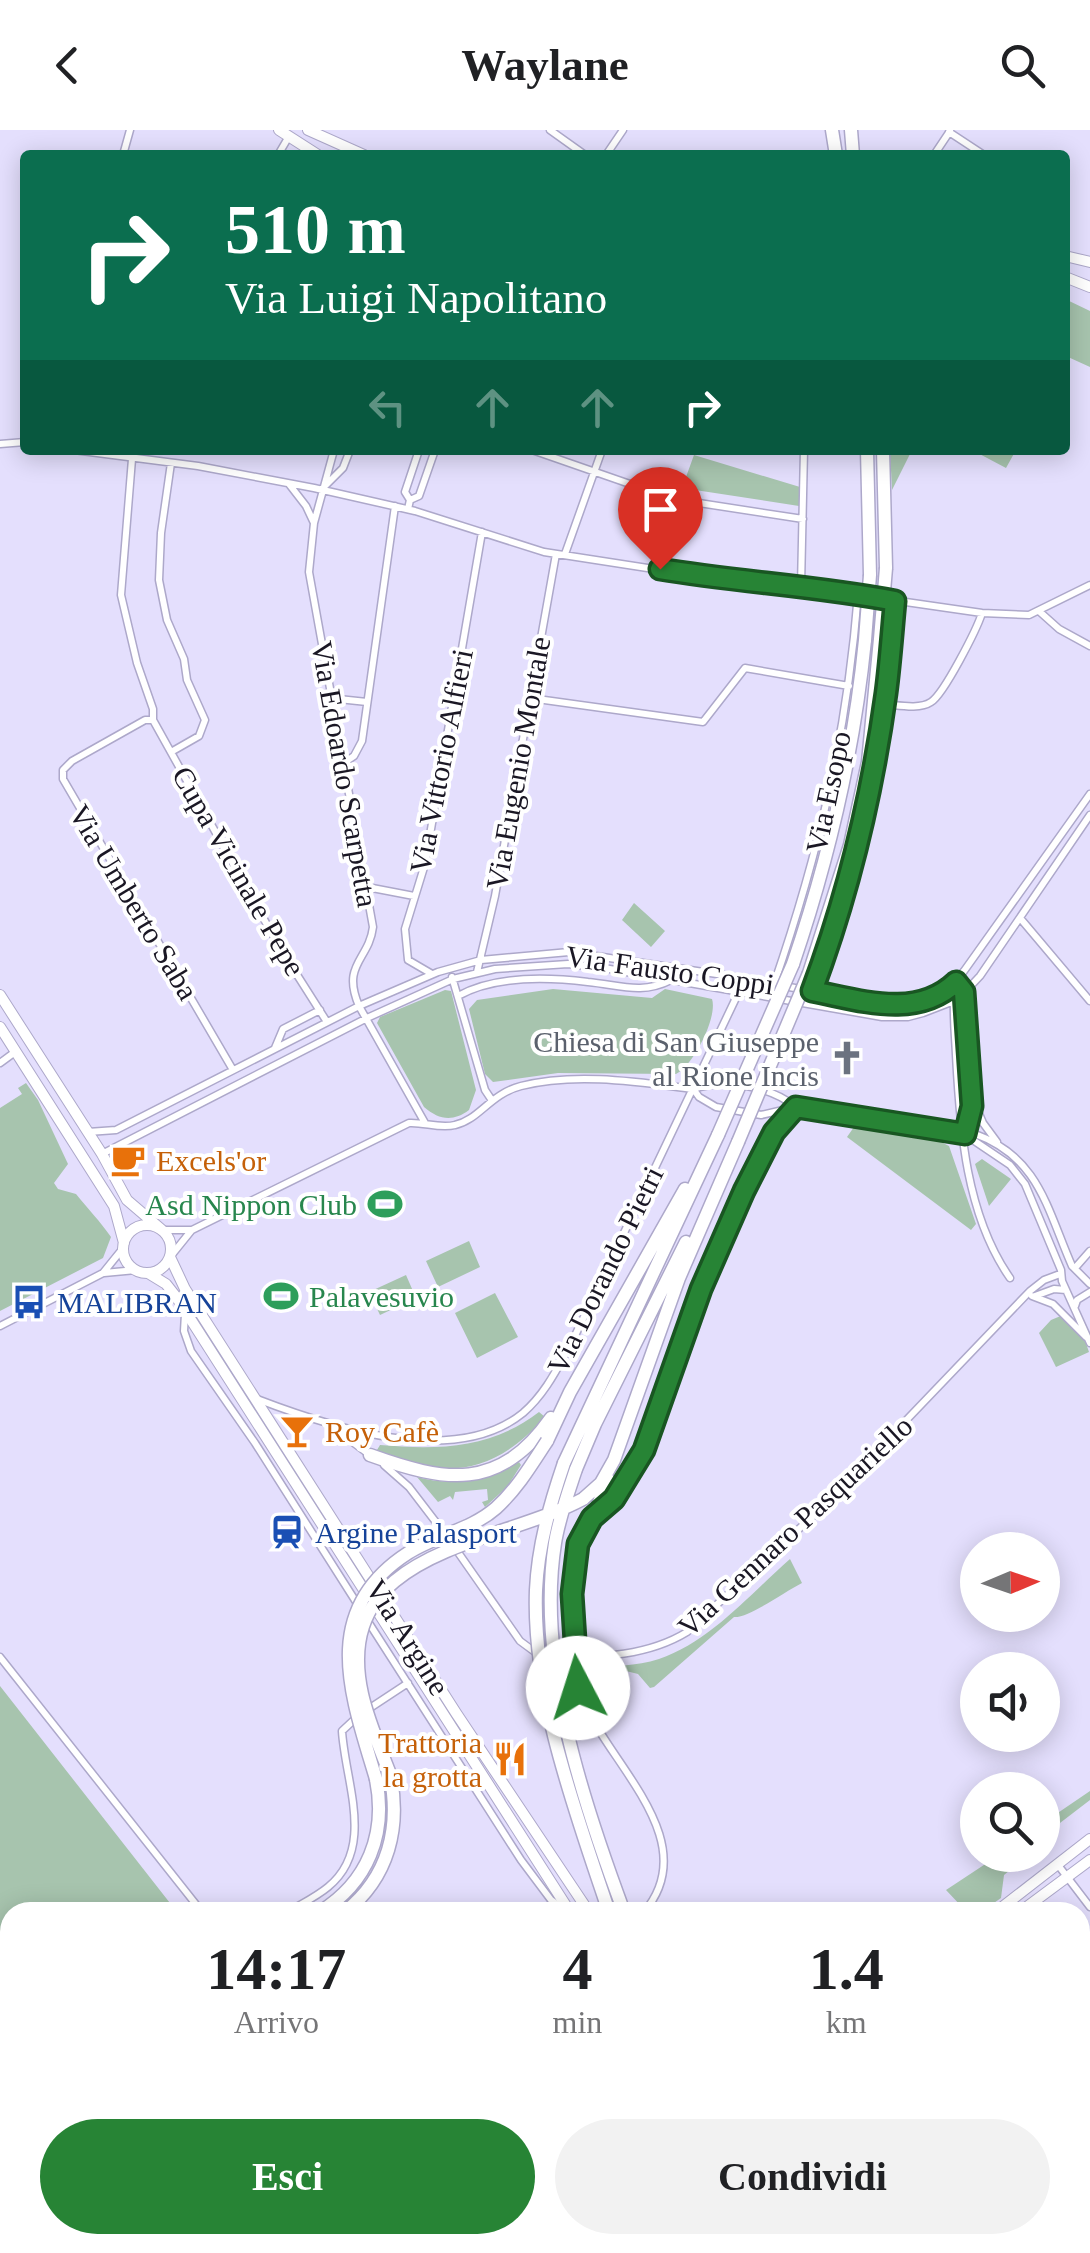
<!DOCTYPE html>
<html lang="it">
<meta charset="utf-8">
<style>
:root{--surface:#fff;--page:#f2f2f2;--text:#202124;--muted:#757577;--accent:#278435}
body{margin:0;font-family:Georgia,serif;background:var(--page);color:var(--text);height:100vh;display:flex;flex-direction:column;font-size:38px;white-space:nowrap}
*{box-sizing:border-box;margin:0}
p{font-size:32px;color:var(--muted)}
.icon{flex:none;width:55px;height:55px;fill:none;stroke:currentColor;stroke-width:2;stroke-linecap:round;stroke-linejoin:round}
.map{position:relative;flex:1;overflow:hidden}
.drawer{position:absolute;left:0px;top:1772px;width:1090px;height:352px;display:flex;flex-direction:column;background:var(--surface);border-radius:30px 30px 0 0;box-shadow:0 5px 25px #0003}
.drawer>*{flex:none}
.banner{position:absolute;left:20px;top:20px;width:1050px;height:305px;border-radius:10px;box-shadow:0 5px 25px #0003;background:#0b6e4f;color:#fff;overflow:hidden}
.needle{width:65px;rotate:88deg}
.buttons{position:absolute;left:960px;top:1402px;display:grid;gap:20px}
.buttons a{display:grid;place-items:center;width:100px;height:100px;border-radius:50%;background:var(--surface);box-shadow:0 5px 25px #0003;font-size:50px}
.pin{position:absolute;display:grid;place-items:center;width:85px;height:85px;color:#fff;margin:-102px -42px;border-radius:50% 50% 50% 0;rotate:-45deg;box-shadow:0 0 10px #0007}
.pin .icon{rotate:45deg}
.me{position:absolute;width:110px;margin:-55px;rotate:355deg;stroke-linejoin:round;filter:drop-shadow(0 0 8px #0008)}
.turn{display:flex;align-items:center;gap:35px;height:210px;padding:0 40px;font-size:45px}
.turn .icon{width:130px;height:130px;stroke-width:2.5}
.turn b{display:block;font-size:70px;line-height:85px}
.lanes{display:flex;align-items:center;height:95px;padding:0 40px;background:#0003;justify-content:center;gap:50px;direction:ltr}
.lanes .off{opacity:.35}
.eta{display:flex;justify-content:space-evenly;align-items:center;height:170px;text-align:center}
.eta b{font-size:60px;font-weight:800;line-height:70px}
.primary-button{display:flex;gap:20px;margin-top:auto;padding:20px 40px}
.primary-button a{flex:1;height:115px;border-radius:60px;background:var(--accent);color:#fff;font-size:40px;font-weight:800;line-height:115px;text-align:center}
.primary-button a+a{background:var(--page);color:var(--text)}
header{display:flex;justify-content:space-between;align-items:center;height:130px;padding:0 40px;background:var(--surface);font-size:45px;font-weight:800}
.map>svg:first-child{display:block}
.green{fill:#a7c4ae}
.lines{fill:none;stroke-linecap:round;stroke-linejoin:round}
.street-casing{stroke:#ada8ca;stroke-width:9}
.secondary-casing{stroke:#ada8ca;stroke-width:12}
.highway-casing{stroke:#ada8ca;stroke-width:15}
.street{stroke:#fff;stroke-width:6}
.secondary{stroke:#fff;stroke-width:10}
.highway{stroke:#fff;stroke-width:12}
.highway-bridge-casing{stroke:#ada8ca;stroke-width:15;stroke-linecap:butt}
.highway-bridge{stroke:#fff;stroke-width:12}
.route-casing{stroke:#195622;stroke-width:25}
.route{stroke:#278435;stroke-width:18}
.labels{text-anchor:middle;dominant-baseline:central;stroke-width:8;stroke-linejoin:round;paint-order:stroke}
.street-label{font-size:30px;fill:#1a1724;stroke:#fff}
.worship-label{font-size:30px;fill:#5b616d;stroke:#fff;text-anchor:end}
.food-label{font-size:30px;fill:#c56008;stroke:#fff;text-anchor:start}
.leisure-label{font-size:30px;fill:#27864d;stroke:#fff;text-anchor:end}
.transit-label{font-size:30px;fill:#164399;stroke:#fff;text-anchor:start}
</style>
<header><svg class="icon" aria-label="back" viewBox="0 0 24 24"><path d="M15 5l-7 7 7 7"/></svg>Waylane<svg class="icon" aria-label="search" viewBox="0 0 24 24"><circle cx="10" cy="10" r="6"/><path d="M15 15l6 6"/></svg></header>
<div class="map">
<svg width="1090" height="2123" viewBox="0 0 1090 2123">
<rect width="100%" height="100%" fill="#e4dffd"/>
<path class="green" d="M 1065,169 L 1090,181 L 1090,237 L 1068,227 L 1065,231 Z
M 890,320 L 912,320 L 892,360 Z
M 972,320 L 1016,320 L 1006,338 Z
M 694,325 L 800,357 L 799,376 L 682,358 Z
M 634,773 L 665,801 L 651,817 L 622,790 Z
M 553,859 L 652,868 L 665,859 L 712,869 C 718,887 693,936 676,944 L 558,943 L 493,952 L 485,944 L 469,879 L 477,870 Z
M 445,860 L 451,861 L 476,960 L 469,980 C 453,992 439,990 424,977 L 377,893 L 380,887 Z
M 26,953 L 38,970 L 68,1034 L 54,1053 L 58,1059 L 76,1064 C 88,1079 100,1091 111,1107 L 103,1128 L 0,1181 L 0,978 L 22,964 L 18,958 Z
M 854,997 L 935,1009 L 949,1016 L 976,1094 L 971,1100 L 847,1007 Z
M 982,1029 L 1011,1049 L 989,1076 L 975,1034 Z
M 469,1111 L 480,1137 L 438,1157 L 426,1131 Z
M 406,1145 L 416,1168 L 380,1185 L 369,1162 Z
M 495,1163 L 518,1207 L 477,1228 L 455,1183 Z
M 1063,1185 L 1072,1199 L 1081,1199 L 1089,1222 L 1056,1237 L 1039,1203 L 1051,1190 Z
M 539,1282 L 545,1287 C 497,1342 444,1353 377,1320 L 380,1315 C 438,1320 491,1319 539,1282 Z
M 519,1332 L 521,1335 L 507,1357 L 485,1377 L 482,1372 L 488,1370 L 487,1359 L 455,1362 L 453,1370 L 450,1366 L 438,1372 L 417,1347 C 453,1357 486,1350 519,1332 Z
M 790,1429 L 802,1453 C 784,1462 749,1488 734,1487 L 654,1557 L 650,1558 L 638,1544 L 626,1541 L 594,1562 L 588,1538 C 612,1535 636,1537 659,1529 C 710,1512 750,1464 790,1429 Z
M 0,1556 L 177,1782 L 10,1782 L 10,1944 L 0,1950 Z
M 1090,1661 L 1090,1670 L 1043,1706 L 1043,1693 Z
M 999,1725 L 1021,1725 L 1020,1732 L 1004,1745 L 1001,1768 L 981,1782 L 955,1782 L 963,1778 L 946,1760 Z
M 70,2115 L 445,2115 L 432,2123 L 75,2123 Z"/>
<g class="lines">
<g class="street-casing">
<path id="street" d="M 550,0 L 585,25
M 949,2 L 984,25
M 123,25 L 130,0
M 278,25 L 288,8
M 606,25 L 623,0
M 934,25 L 950,1
M 0,314 L 25,312
M 74,320 L 198,336 L 314,358 L 415,381 L 544,422 L 725,450 L 801,456 L 868,466
M 334,320 L 314,393 L 309,442 L 373,797 C 369,830 341,834 359,876 L 425,993
M 532,320 L 673,369 L 803,389
M 132,329 L 121,465 L 137,533 L 153,579 L 153,590 L 280,818 L 327,892
M 289,354 L 306,376 L 314,393
M 322,359 L 343,338 L 350,320
M 410,370 L 419,366 L 435,320
M 408,379 L 410,370 L 405,362 L 419,320
M 565,424 L 602,320
M 801,456 L 804,320
M 885,469 L 982,483 L 1029,485 L 1090,455
M 1040,482 L 1059,499 L 1090,516
M 329,568 L 367,572
M 530,568 L 703,592 L 745,538 L 849,556
M 884,574 C 898,575 919,580 931,572 C 944,564 977,499 982,483
M 153,590 L 145,590 L 72,631 L 63,640 L 63,649 L 233,940
M 171,622 L 199,606 L 205,590 L 187,550 L 184,529 L 167,490 L 159,450 L 161,403 L 171,333
M 342,634 L 354,626 L 362,611 L 395,376
M 367,757 L 414,766
M 1020,788 L 1090,871
M 477,842 L 495,766 L 556,424
M 432,844 L 408,830 L 405,799 L 425,734 L 482,402
M 452,847 L 485,960 L 491,969
M 956,851 L 964,863 L 972,975 L 965,1003
M 774,854 C 819,723 847,603 858,464
M 955,855 C 952,878 955,902 956,925 C 960,1000 966,1085 1010,1148
M 812,861 C 858,734 882,605 895,471
M 458,866 C 495,845 547,847 588,852 C 620,855 641,865 671,850
M 275,918 L 283,899 L 320,880
M 0,933 L 15,922
M 694,960 L 699,967 L 716,977 L 761,985 L 796,977 L 975,1004 C 1039,1027 1047,1079 1072,1136
M 974,972 L 983,993 L 997,1012
M 88,1002 L 116,1000 L 359,876 L 438,842 L 481,830 L 569,822 L 717,844 L 884,874 C 916,878 943,867 964,841 L 1090,664
M 967,1006 L 1010,1035 L 1025,1054 L 1061,1140 L 1062,1151 L 1090,1213
M 102,1024 L 367,888 L 453,849 L 495,839 L 568,834 L 604,838 L 882,887 L 908,887 L 923,883 L 954,871 L 964,863 L 980,846 L 1090,685
M 162,1100 L 192,1100 L 409,993 C 424,992 440,999 455,995 C 479,990 490,964 521,956 C 576,942 638,952 693,959 C 726,948 769,956 796,977
M 170,1127 L 191,1101
M 1072,1136 L 1090,1154
M 1075,1138 L 1090,1121
M 104,1143 L 136,1140
M 1032,1166 L 1053,1174 L 1086,1207
M 1035,1166 L 1054,1159 L 1066,1160
M 1075,1176 L 1077,1170 L 1090,1162
M 185,1184 L 184,1201 L 191,1221 L 255,1313 L 358,1475
M 0,1196 L 103,1143 L 124,1117
M 257,1269 C 330,1297 454,1339 523,1283 C 545,1264 557,1239 571,1214 L 745,849
M 331,1296 L 370,1325
M 384,1335 L 409,1357 L 445,1404
M 455,1418 L 520,1511 L 539,1525
M 367,1490 L 521,1730 L 551,1770 L 565,1780
M 0,1527 L 202,1782
M 556,1528 C 602,1527 648,1526 687,1502 L 826,1374 L 1030,1161 L 1044,1150 L 1060,1144
M 367,1580 L 408,1553
M 1058,1735 L 1090,1777
M 288,1782 C 301,1774 316,1767 328,1757 C 376,1718 345,1652 342,1601 L 357,1587
M 644,1782 C 703,1713 614,1638 584,1574 C 578,1560 576,1545 575,1529 C 572,1493 566,1451 578,1416 C 585,1394 600,1385 614,1368 C 626,1355 635,1339 643,1323 C 656,1297 664,1266 674,1237 C 705,1149 735,1049 796,977
M 1080,1970 L 1090,1985
M 1080,2113 L 1090,2105
M 825,2115 L 830,2123
M 473,2123 L 486,2115
M 501,2123 L 513,2115
M 1067,2123 L 1077,2115"/>
</g>
<g class="secondary-casing">
<path id="secondary" d="M 279,0 L 318,25
M 308,0 L 364,25
M 1065,126 L 1090,132
M 1065,147 L 1090,157
M 0,865 L 102,1024 L 127,1070 L 162,1100
M 0,897 L 114,1076 L 124,1113
M123 1119a24 24 0 1 1 48 0a24 24 0 1 1-48 0Z
M 170,1127 L 185,1159 L 456,1583 L 589,1782
M 148,1143 L 166,1154 L 177,1168 L 570,1782
M 996,1782 L 1090,1709
M 1020,1782 L 1090,1730
M 0,1977 L 10,1973
M 0,2001 L 0,2016
M 0,2021 L 10,2058
M 0,2068 L 10,2085
M 28,2115 L 33,2123
M 44,2115 L 49,2123
M 778,2115 L 784,2123"/>
</g>
<g class="highway-casing">
<path id="highway" d="M 832,0 L 836,25
M 851,0 L 853,25
M 867,320 L 870,445
M 883,320 L 886,438
M 793,834 C 829,728 854,622 865,510
M 809,843 L 850,715 L 868,632 L 880,509
M 547,1311 L 570,1262 L 685,1059
M 370,1325 C 445,1352 499,1362 551,1288
M 564,1333 L 718,1005
M 576,1339 L 595,1294 L 686,1112
M 583,1369 L 601,1353 L 614,1330 L 679,1148 L 738,1012
M 593,1388 L 608,1349
M 320,1782 C 368,1752 387,1704 376,1649
M 345,1782 C 389,1747 401,1697 390,1644
M 793,2115 L 798,2123
M 810,2115 L 815,2123"/>
</g>
<use href="#street" class="street"/>
<use href="#secondary" class="secondary"/>
<use href="#highway" class="highway"/>
<g class="highway-bridge-casing">
<path id="highway-bridge" d="M 880,509 L 886,438
M 865,510 L 870,445
M 718,1005 L 793,834
M 738,1012 L 809,843
M 564,1333 C 550,1374 538,1416 536,1460 C 532,1566 576,1683 609,1782
M 576,1339 C 568,1363 559,1388 555,1413 C 536,1532 583,1672 624,1782
M 390,1644 C 380,1618 368,1591 362,1564 C 330,1419 496,1416 583,1369
M 376,1649 C 351,1565 318,1481 408,1423 C 436,1405 471,1400 496,1378 C 517,1359 532,1334 547,1311"/>
</g>
<use href="#highway-bridge" class="highway-bridge"/>
</g>
<g class="lines">
<g class="route-casing">
<path id="route" d="M 578,1558 L 572,1464 L 578,1414 L 592,1388 L 614,1369 L 644,1320 L 701,1159 L 744,1061 L 774,1002 L 796,977 L 965,1004 L 972,976 L 964,862 L 956,852 C 916,890 860,870 812,861 C 848,765 872,665 886,563 C 890,533 892,502 895,471 C 817,456 738,452 660,439"/>
</g>
<use href="#route" class="route"/>
</g>
<defs>
<g id="church-bare" transform="scale(2.7)"><path d="M-1.2-6h2.4v3.5h3.3v2.4h-3.3V6h-2.4V-.1h-3.3v-2.4h3.3Z" fill="#6b7280" stroke="#fff" stroke-width="2.5" paint-order="stroke"/></g>
<g id="cafe-bare" transform="scale(2.7)"><path d="M-5.5-4.5H6V0H3Q3 3.5 0 3.5H-2.5Q-5.5 3.5-5.5 0ZM3-3.2v2h1.7v-2ZM-6 4.5H4V6H-6Z" fill="#e8710a" stroke="#fff" stroke-width="2.5" paint-order="stroke"/></g>
<g id="stadium-bare" transform="scale(2.7)"><path d="M0-5a6.5 5 0 1 0 0 10a6.5 5 0 1 0 0-10ZM-3.5-1.8h7v3.6h-7Z" fill="#2e9e5b" stroke="#fff" stroke-width="2.5" paint-order="stroke"/></g>
<g id="bus-bare" transform="scale(2.7)"><path d="M-5-6H5V4H4V6H2V4H-2V6H-4V4H-5ZM-3.5-4V0h7V-4ZM-3.5 1.2v1.5H-2V1.2ZM2 1.2v1.5H3.5V1.2Z" fill="#1a4fb4" stroke="#fff" stroke-width="2.5" paint-order="stroke"/></g>
<g id="bar-bare" transform="scale(2.7)"><path d="M-6-5H6L.8 .8V4.5H3.5V6h-7V4.5H-.8V.8Z" fill="#e8710a" stroke="#fff" stroke-width="2.5" paint-order="stroke"/></g>
<g id="station-bare" transform="scale(2.7)"><path d="M-3-6H3Q5-6 5-4V2Q5 4 3 4L4.5 6H3L1.5 4h-3L-3 6H-4.5L-3 4Q-5 4-5 2V-4Q-5-6-3-6ZM-3.5-4v3h7v-3ZM-3.5 1v1.5H-2V1ZM2 1v1.5H3.5V1Z" fill="#1a4fb4" stroke="#fff" stroke-width="2.5" paint-order="stroke"/></g>
<g id="restaurant-bare" transform="scale(2.7)"><path d="M-5-6h1v4h1v-4h1v4h1v-4h1v5L-1.5 .5V6h-2V.5L-5-1ZM5-6V6H3V1.5H1.5Q1.5-4 5-6Z" fill="#e8710a" stroke="#fff" stroke-width="2.5" paint-order="stroke"/></g>
</defs>
<g fill-rule="evenodd">
<use href="#church-bare" x="847" y="928"/>
<use href="#cafe-bare" x="128" y="1030"/>
<use href="#stadium-bare" x="385" y="1074"/>
<use href="#stadium-bare" x="281" y="1166"/>
<use href="#bus-bare" x="29" y="1172"/>
<use href="#bar-bare" x="297" y="1301"/>
<use href="#station-bare" x="287" y="1402"/>
<use href="#restaurant-bare" x="510" y="1629"/>
</g>
<g class="labels">
<g class="street-label">
<text transform="translate(441 631) rotate(-79)">Via Vittorio Alfieri</text>
<text transform="translate(518 633) rotate(-80)">Via Eugenio Montale</text>
<text transform="translate(345 644) rotate(80)">Via Edoardo Scarpetta</text>
<text transform="translate(828 662) rotate(-78)">Via Esopo</text>
<text transform="translate(239 741) rotate(60)">Cupa Vicinale Pepe</text>
<text transform="translate(134 772) rotate(59)">Via Umberto Saba</text>
<text transform="translate(670 840) rotate(8)">Via Fausto Coppi</text>
<text transform="translate(605 1140) rotate(-64)">Via Dorando Pietri</text>
<text transform="translate(795 1396) rotate(-43)">Via Gennaro Pasquariello</text>
<text transform="translate(408 1507) rotate(58)">Via Argine</text>
</g>
<g class="worship-label">
<text x="819" y="911">Chiesa di San Giuseppe<tspan x="819" dy="34">al Rione Incis</tspan></text>
</g>
<g class="food-label">
<text x="156" y="1030">Excels'or</text>
<text x="325" y="1301">Roy Cafè</text>
<text x="482" y="1612" text-anchor="end">Trattoria<tspan x="482" dy="34">la grotta</tspan></text>
</g>
<g class="leisure-label">
<text x="357" y="1074">Asd Nippon Club</text>
<text x="309" y="1166" text-anchor="start">Palavesuvio</text>
</g>
<g class="transit-label">
<text x="57" y="1172">MALIBRAN</text>
<text x="315" y="1402">Argine Palasport</text>
</g>
</g>
</svg>
<div class="buttons">
<a><svg class="needle" viewBox="-14 -14 28 28"><path d="M0-13l5 13h-10z" fill="#e53935"/><path d="M0 13l5-13h-10z" fill="#757577"/></svg></a>
<a><svg class="icon" aria-label="sound" viewBox="0 0 24 24"><path d="M4 9h4l5-4v14l-5-4H4zM17 9q2 3 0 6"/></svg></a>
<a><svg class="icon" aria-label="search" viewBox="0 0 24 24"><circle cx="10" cy="10" r="6"/><path d="M15 15l6 6"/></svg></a>
</div>
<div class="pin" style="left:660px;top:439px;background:#d93025"><svg class="icon" aria-label="arrive" viewBox="0 0 24 24"><path d="M6 21V4h12l-3 4 3 4H6"/></svg></div>
<svg class="me" style="left:578px;top:1558px" viewBox="-20 -20 40 40"><circle r="19" fill="#fff"/><path d="M0-13L10 11 0 6-10 11z" fill="#278435"/></svg>
<div class="banner">
<div class="turn"><svg class="icon" aria-label="right" viewBox="0 0 24 24"><path d="M7 20v-9h11M14 6l5 5-5 5"/></svg><div><b>510 m</b>Via Luigi Napolitano</div></div>
<div class="lanes"><svg class="icon off" aria-label="left" viewBox="0 0 24 24"><path d="M17 20v-9H6M10 6l-5 5 5 5"/></svg><svg class="icon off" aria-label="ahead" viewBox="0 0 24 24"><path d="M12 20V5M6 11l6-6 6 6"/></svg><svg class="icon off" aria-label="ahead" viewBox="0 0 24 24"><path d="M12 20V5M6 11l6-6 6 6"/></svg><svg class="icon" aria-label="right" viewBox="0 0 24 24"><path d="M7 20v-9h11M14 6l5 5-5 5"/></svg></div>
</div>
<section class="drawer">
<div class="eta">
<div><b>14:17</b><p>Arrivo</p></div>
<div><b>4</b><p>min</p></div>
<div><b>1.4</b><p>km</p></div>
</div>
<div class="primary-button"><a>Esci</a><a>Condividi</a></div>
</section>
</div>
